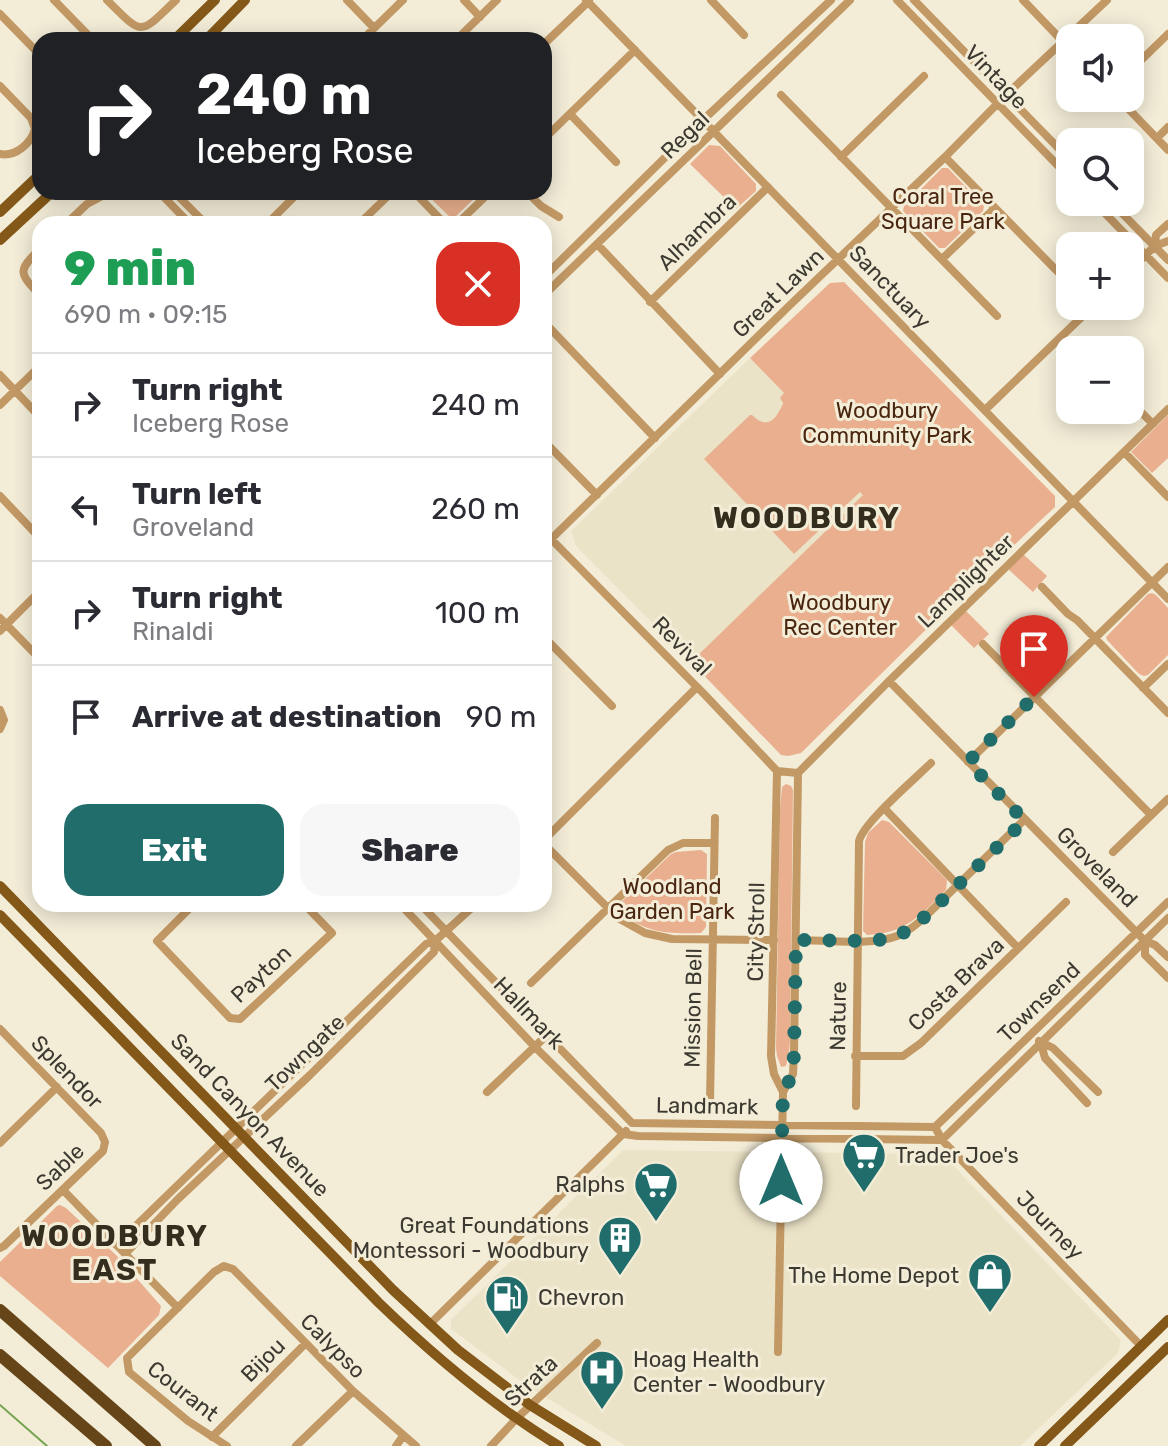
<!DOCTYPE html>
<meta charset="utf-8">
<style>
:root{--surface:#fff;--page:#f7f7f7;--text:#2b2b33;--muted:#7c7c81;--line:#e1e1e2;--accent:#216d6c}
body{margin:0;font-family:Rubik,sans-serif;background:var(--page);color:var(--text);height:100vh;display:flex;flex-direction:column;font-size:30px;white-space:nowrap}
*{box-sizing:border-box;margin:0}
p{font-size:26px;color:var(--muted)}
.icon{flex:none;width:44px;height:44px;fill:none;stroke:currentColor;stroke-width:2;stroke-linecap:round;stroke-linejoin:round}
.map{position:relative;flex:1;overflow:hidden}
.details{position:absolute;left:32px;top:216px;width:520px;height:696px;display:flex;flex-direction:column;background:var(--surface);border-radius:24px;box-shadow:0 4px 20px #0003}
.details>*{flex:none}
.hud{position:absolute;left:32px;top:32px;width:520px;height:168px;border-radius:24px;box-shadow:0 4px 20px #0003;background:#202124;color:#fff;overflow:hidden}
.controls{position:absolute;left:1056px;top:24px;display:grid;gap:16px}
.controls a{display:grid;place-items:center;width:88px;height:88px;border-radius:16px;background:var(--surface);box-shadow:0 4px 20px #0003;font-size:40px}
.pin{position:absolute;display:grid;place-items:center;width:68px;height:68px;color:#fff;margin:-82px -34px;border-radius:50% 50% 50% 0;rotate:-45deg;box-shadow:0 0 8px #0007}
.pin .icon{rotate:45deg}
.me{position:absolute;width:88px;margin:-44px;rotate:0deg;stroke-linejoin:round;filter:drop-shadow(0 0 6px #0008)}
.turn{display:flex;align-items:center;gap:28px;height:168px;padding:0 32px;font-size:36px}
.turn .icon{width:104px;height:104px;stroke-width:2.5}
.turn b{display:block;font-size:56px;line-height:68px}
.round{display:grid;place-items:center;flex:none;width:84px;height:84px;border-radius:24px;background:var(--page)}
.head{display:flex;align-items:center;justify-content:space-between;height:136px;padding:0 32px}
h1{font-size:48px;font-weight:800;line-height:60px;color:#1e9e55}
.primary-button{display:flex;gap:16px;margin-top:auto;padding:16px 32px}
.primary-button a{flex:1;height:92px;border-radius:24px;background:var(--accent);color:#fff;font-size:32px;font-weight:800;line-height:92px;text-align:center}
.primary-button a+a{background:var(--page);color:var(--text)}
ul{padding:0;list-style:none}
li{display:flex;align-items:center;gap:24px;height:104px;padding:0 32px;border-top:2px solid var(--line)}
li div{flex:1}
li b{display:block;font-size:30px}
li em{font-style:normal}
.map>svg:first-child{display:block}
.built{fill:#ebe3c7}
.green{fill:#e9af8e}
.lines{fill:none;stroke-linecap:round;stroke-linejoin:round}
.stream{stroke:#74a44e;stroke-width:2}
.minor{stroke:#c29865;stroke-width:8}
.major{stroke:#845818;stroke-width:10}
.highway{stroke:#664518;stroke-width:12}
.route{stroke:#216d6c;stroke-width:14;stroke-dasharray:0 25.2}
.labels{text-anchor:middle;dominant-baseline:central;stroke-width:6;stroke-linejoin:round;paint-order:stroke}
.street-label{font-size:22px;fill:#3c3931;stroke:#f3edd8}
.park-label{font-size:22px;fill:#4a2610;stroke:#f3edd8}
.poi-label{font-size:22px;fill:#3c3931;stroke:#f3edd8;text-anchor:start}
.district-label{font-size:30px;font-weight:bold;letter-spacing:2px;fill:#332e1e;stroke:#f3edd8}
</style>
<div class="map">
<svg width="1168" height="1446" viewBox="0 0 1168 1446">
<rect width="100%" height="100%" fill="#f3edd8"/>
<path class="built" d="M 750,358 L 784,393 L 780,410 L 864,495 L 691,662 L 576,546 L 571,531 Z
M 623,1150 L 929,1154 L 946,1158 L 1121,1340 L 1118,1353 L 1020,1446 L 626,1446 L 529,1387 L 451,1329 L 451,1320 Z"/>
<path class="green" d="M 709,145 L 720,146 L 756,184 L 756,191 L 736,209 L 690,164 Z
M 942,168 L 948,168 L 984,206 L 983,211 L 945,248 L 939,248 L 903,211 L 904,206 Z
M 424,192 L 481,192 L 454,218 L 450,217 Z
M 844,282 L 1055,496 L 1055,507 L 966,590 L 801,753 L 788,756 L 781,755 L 691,662 L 863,495 L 860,492 L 794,554 L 704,459 L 750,415 L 752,415 C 768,431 777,418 783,403 L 780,398 L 784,393 L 750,358 L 830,283 Z
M 1168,415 L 1168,458 L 1152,473 L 1131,452 Z
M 1023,554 L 1047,576 L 1033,592 L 1008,569 Z
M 1152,593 L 1156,595 L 1168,608 L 1168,655 L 1148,675 L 1144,676 L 1139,674 L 1107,640 L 1106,637 L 1148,594 Z
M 965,610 L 989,634 L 974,648 L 951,625 Z
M 786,784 L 791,786 L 793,790 L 790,1040 L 789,1053 L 786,1066 L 781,1067 L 777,1056 L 776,1048 L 780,811 L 782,787 Z
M 882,820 L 889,822 L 947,880 L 946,890 C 921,915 905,934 867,935 L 863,931 L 865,842 L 868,833 Z
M 701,850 L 707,854 L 706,927 L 701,933 C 668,934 646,933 619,912 L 619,904 L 671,854 L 676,852 Z
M 60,1205 L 66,1208 L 117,1256 L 161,1306 L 159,1315 L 108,1368 L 0,1276 L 0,1262 L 57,1206 Z"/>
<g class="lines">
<path class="stream" d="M 0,1405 L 47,1446"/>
<path class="minor" d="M 54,0 L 93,40
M 107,0 C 144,37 139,35 176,0
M 347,0 L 374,28
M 464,0 L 480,17
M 586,0 L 1168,599
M 711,0 L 744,35
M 897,0 L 1070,178
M 914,0 L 1070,160
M 1023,0 L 1070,49
M 0,14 L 40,55
M 362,40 L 403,0
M 456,40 L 497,0
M 544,44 L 589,1
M 1130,71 L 1168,34
M 0,86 L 31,118 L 35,129 C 31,144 15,157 0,154
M 781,95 L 997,316
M 1118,98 L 1168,150
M 570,114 L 616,162
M 1157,138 L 1168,127
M 544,139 L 635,50
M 841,157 L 924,76
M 945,157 L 1058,272
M 159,192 L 190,224
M 174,192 L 206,224
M 414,192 L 445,224
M 527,192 L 541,206 L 559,217
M 1094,202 L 1168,278
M 1111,202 L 1168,260
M 66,224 L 87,204 L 106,194
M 267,224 L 299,192
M 359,224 L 392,192
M 457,224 L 490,192
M 597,244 L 720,374
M 1155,246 L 1156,235 L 1168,224
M 40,249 C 17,271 19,273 40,295
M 942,259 L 995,208
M 1130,270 L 1155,246 L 1168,241
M 544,277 L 703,120 L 831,0
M 544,295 L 850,0
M 650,302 L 768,187
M 544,322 L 655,438
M 0,375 L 40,417
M 1130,401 L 1153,424
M 0,405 L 40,366
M 985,410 L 1093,306
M 544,441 L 597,495
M 1124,452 L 1168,497
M 0,496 L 40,538
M 551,539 L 705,695 L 777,771 L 798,773 L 889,681 L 1168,409
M 544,546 L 790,305 L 945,157 L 1006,95 L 1107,0
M 1042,587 L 1068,614 L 1077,620 L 1168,713
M 0,618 L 40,659
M 0,631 L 40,591
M 544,637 L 612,706
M 983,644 L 1151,815
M 889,681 L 1145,941 L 1155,945 L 1168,957
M 1143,688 L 1168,664
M 0,710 L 4,720 L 0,729
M 968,762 L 1168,567
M 777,771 L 771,1056 L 774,1074 L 783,1092 L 778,1352
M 885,809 L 1018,948
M 544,840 L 697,687
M 544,844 L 618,918 L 645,933 L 672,939 L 774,940
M 1113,852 L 1168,799
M 194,904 L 157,941 L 230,1018 L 240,1019 L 332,933 L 304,904
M 400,904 L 535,1047 L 623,1134 L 638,1136 L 942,1140 L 1168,918
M 420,904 L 632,1123 L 935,1127
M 796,940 C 825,940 872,946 897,936 C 909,931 919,923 928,914 L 1024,820
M 1145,941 L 1145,955 L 1168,978
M 531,983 L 668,850 L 683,843 L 714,843
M 0,1029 L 101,1133 L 105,1142 L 103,1151 L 4,1246 L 0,1248
M 1039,1041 L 1053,1048 L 1098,1092
M 1041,1044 L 1045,1058 L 1087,1103
M 855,1056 L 903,1056 L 921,1043 L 1066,902
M 487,1092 L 546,1036
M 783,1092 L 793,1074 L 794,1053 L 798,773
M 710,1102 L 715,818
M 856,1106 L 859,841 C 864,822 915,779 931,763
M 935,1127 L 1168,902
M 935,1127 L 942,1140 L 1141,1346
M 0,1143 L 57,1087
M 63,1190 L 178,1308
M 116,1245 L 426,944 L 435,941 L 476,904
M 125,1254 L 178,1199 L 310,1075 L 434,952 L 435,941
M 430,1324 L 626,1131
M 212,1437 L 305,1344
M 227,1446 L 188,1421 L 129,1372 L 127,1358 L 214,1272 L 224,1266 L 233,1269 L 353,1391 L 416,1446
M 296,1446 L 353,1391
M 396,1446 L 403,1436
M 491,1446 L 517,1418 L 597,1343"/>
<path class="major" d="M 174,40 L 215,0
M 206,40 L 245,0
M 0,212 L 40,174
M 0,240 L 52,192
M 0,886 L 393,1290 L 458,1350 L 530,1405 L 596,1446
M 0,915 L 379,1303 C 434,1356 493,1406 559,1446
M 1039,1446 L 1168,1320
M 1065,1446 L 1168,1347"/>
<path class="highway" d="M 0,1310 L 155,1446
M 0,1355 L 106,1446"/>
</g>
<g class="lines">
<path class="route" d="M 781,1181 L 783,1092 L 793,1074 L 794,1053 L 796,940 L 875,941 L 899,935 L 912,928 L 928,914 L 1013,832 L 1024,820 L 968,762 L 1034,697"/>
</g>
<defs>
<g id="supermarket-pin" transform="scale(2.3)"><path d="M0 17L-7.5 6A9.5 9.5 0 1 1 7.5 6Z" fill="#216d6c" stroke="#f3edd8"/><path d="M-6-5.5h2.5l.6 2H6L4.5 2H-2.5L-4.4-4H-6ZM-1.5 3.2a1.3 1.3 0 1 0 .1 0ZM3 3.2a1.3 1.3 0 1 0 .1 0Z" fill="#fff"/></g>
<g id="building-pin" transform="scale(2.3)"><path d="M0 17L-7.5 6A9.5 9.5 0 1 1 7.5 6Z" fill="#216d6c" stroke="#f3edd8"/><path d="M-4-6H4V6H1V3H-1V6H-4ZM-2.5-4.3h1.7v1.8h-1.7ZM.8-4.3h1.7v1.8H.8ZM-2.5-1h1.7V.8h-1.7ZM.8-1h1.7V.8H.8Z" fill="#fff"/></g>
<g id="shop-pin" transform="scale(2.3)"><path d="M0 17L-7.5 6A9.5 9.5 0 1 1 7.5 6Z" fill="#216d6c" stroke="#f3edd8"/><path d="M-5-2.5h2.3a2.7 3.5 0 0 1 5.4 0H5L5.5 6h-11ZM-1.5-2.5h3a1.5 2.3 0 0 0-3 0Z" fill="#fff"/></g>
<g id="fuel-pin" transform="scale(2.3)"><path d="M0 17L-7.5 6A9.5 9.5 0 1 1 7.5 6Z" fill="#216d6c" stroke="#f3edd8"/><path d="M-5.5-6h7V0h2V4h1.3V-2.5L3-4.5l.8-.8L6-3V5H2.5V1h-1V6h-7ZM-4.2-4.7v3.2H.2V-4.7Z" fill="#fff"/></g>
<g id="hospital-pin" transform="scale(2.3)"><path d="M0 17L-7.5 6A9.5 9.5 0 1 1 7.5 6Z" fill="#216d6c" stroke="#f3edd8"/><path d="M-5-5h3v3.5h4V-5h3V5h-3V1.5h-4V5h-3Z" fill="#fff"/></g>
</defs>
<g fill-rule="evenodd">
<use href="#supermarket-pin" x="864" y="1155"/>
<use href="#supermarket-pin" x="656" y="1184"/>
<use href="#building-pin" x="620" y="1238"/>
<use href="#shop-pin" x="990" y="1275"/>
<use href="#fuel-pin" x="507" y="1297"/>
<use href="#hospital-pin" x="602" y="1372"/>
</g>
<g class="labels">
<g class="street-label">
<text transform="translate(996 77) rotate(46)">Vintage</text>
<text transform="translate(685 135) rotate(-44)">Regal</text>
<text transform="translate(697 232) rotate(-44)">Alhambra</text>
<text transform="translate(890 287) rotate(46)">Sanctuary</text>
<text transform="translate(778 293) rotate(-44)">Great Lawn</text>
<text transform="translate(966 581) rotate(-44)">Lamplighter</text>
<text transform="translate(682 646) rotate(45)">Revival</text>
<text transform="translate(1097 867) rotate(45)">Groveland</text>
<text transform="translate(756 932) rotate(-89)">City Stroll</text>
<text transform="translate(261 974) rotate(-43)">Payton</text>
<text transform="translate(956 984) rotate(-44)">Costa Brava</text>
<text transform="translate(1039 1002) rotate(-44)">Townsend</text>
<text transform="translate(693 1008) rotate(-89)">Mission Bell</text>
<text transform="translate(529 1013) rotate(46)">Hallmark</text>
<text transform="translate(838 1016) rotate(-89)">Nature</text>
<text transform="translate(305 1053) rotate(-44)">Towngate</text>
<text transform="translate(67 1072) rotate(46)">Splendor</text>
<text transform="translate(707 1106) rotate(1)">Landmark</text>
<text transform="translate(250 1115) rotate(46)">Sand Canyon Avenue</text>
<text transform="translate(60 1167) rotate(-44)">Sable</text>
<text transform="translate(1050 1225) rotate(46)">Journey</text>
<text transform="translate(333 1346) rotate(45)">Calypso</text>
<text transform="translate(263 1360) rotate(-45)">Bijou</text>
<text transform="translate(531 1381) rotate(-43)">Strata</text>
<text transform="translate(183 1391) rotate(38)">Courant</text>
</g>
<g class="park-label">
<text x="943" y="196">Coral Tree<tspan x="943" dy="25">Square Park</tspan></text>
<text x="887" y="410">Woodbury<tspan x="887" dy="25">Community Park</tspan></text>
<text x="840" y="602">Woodbury<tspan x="840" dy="25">Rec Center</tspan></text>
<text x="672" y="886">Woodland<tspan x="672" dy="25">Garden Park</tspan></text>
</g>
<g class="poi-label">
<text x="895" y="1155">Trader Joe's</text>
<text x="625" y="1184" text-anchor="end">Ralphs</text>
<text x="589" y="1225" text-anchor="end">Great Foundations<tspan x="589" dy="25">Montessori - Woodbury</tspan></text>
<text x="959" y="1275" text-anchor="end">The Home Depot</text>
<text x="538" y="1297">Chevron</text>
<text x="633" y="1359">Hoag Health<tspan x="633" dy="25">Center - Woodbury</tspan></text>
</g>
<g class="district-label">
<text x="807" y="518">WOODBURY</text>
<text x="115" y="1236">WOODBURY<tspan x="115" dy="34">EAST</tspan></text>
</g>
</g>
</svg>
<div class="controls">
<a><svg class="icon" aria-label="sound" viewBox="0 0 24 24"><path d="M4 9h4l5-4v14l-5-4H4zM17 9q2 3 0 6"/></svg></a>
<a><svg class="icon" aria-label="search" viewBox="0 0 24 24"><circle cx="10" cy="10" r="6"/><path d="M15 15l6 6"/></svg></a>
<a>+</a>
<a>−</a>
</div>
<div class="pin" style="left:1034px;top:697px;background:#d93025"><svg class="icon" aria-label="arrive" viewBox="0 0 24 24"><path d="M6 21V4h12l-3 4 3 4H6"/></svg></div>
<svg class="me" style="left:781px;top:1181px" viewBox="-20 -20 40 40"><circle r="19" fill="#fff"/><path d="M0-13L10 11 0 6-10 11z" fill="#216d6c"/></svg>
<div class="hud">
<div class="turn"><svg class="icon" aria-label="right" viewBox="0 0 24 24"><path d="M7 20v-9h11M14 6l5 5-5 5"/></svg><div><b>240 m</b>Iceberg Rose</div></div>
</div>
<section class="details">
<div class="head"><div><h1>9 min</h1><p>690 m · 09:15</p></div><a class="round" style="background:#d93025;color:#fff"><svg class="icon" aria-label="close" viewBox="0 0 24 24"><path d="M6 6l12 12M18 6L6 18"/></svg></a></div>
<ul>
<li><svg class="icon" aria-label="right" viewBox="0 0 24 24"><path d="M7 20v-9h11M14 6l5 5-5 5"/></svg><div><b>Turn right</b><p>Iceberg Rose</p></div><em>240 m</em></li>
<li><svg class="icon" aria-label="left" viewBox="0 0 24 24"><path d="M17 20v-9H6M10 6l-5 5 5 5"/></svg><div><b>Turn left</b><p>Groveland</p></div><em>260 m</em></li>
<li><svg class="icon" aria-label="right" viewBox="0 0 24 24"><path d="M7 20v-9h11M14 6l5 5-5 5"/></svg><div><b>Turn right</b><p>Rinaldi</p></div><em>100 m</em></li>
<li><svg class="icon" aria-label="arrive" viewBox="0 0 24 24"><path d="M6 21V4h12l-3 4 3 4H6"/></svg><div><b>Arrive at destination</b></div><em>90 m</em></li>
</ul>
<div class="primary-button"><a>Exit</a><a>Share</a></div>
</section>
</div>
